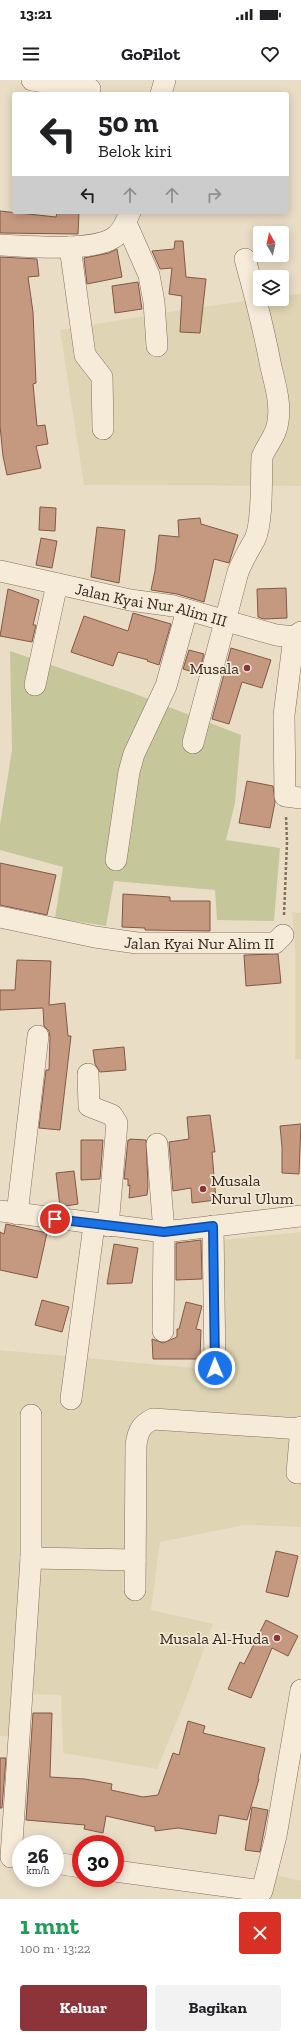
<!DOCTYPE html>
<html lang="id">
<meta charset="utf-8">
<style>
:root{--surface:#fff;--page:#f2f2f2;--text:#202124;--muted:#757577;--accent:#8d333a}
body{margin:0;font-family:"Zilla Slab",serif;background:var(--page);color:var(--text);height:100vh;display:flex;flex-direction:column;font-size:15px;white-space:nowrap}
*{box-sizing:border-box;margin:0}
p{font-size:13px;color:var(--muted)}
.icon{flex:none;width:22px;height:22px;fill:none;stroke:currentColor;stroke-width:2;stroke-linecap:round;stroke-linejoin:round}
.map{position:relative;height:1819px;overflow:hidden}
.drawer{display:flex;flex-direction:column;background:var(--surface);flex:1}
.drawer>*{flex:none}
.hud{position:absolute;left:12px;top:12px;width:277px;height:122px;border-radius:4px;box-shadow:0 2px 10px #0003;background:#fff;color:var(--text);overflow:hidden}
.needle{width:26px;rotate:351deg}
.controls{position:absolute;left:253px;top:146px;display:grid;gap:8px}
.controls a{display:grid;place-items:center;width:36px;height:36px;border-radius:4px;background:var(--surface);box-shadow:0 2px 10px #0003;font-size:20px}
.speed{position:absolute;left:12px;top:1755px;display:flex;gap:8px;font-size:20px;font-weight:700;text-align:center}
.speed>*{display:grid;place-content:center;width:52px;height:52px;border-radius:50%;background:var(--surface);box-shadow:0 2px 10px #0003;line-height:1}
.speed small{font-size:10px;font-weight:400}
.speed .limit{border:6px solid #d22;background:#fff;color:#111}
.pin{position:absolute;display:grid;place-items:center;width:34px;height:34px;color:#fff;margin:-17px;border:2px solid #fff;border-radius:50%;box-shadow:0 1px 4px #0007}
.me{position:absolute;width:44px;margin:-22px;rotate:359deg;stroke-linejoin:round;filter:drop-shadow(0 0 3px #0008)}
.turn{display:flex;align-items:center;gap:14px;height:84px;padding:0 20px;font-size:18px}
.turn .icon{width:52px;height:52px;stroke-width:2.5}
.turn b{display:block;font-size:28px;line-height:34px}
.lanes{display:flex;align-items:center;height:38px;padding:0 20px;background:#0003;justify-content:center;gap:20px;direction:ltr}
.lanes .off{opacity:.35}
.round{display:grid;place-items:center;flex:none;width:42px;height:42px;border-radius:4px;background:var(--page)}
.overview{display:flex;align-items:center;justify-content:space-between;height:68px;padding:0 20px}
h1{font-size:24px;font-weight:800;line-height:30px;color:#1e9e55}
.cta{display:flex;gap:8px;margin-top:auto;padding:8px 20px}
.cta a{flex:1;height:46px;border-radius:4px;background:var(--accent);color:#fff;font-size:16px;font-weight:800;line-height:46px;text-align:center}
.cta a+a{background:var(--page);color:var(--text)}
.status{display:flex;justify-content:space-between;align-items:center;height:28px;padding:0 20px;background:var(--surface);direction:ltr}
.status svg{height:11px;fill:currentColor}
header{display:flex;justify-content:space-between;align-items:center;height:52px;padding:0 20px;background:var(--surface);font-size:18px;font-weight:800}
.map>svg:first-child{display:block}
.farmland{fill:#dfd5b4}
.green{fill:#c5c79b}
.building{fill:#c59880;stroke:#815946}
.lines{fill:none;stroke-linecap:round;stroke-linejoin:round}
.minor-casing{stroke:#846f5e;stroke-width:22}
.path{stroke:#846f5e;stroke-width:2.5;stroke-dasharray:3 2;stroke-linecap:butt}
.minor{stroke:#f6ebd9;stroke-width:21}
.route-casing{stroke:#114b97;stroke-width:10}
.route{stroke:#1a73e8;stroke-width:7}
.poi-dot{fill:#8d333a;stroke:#f2e8d5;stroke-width:1.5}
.labels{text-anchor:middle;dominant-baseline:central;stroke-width:3.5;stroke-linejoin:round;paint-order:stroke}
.street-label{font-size:16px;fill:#352920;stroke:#f2e8d5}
.poi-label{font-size:16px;fill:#352920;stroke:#f2e8d5;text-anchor:end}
</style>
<div class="status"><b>13:21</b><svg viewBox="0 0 49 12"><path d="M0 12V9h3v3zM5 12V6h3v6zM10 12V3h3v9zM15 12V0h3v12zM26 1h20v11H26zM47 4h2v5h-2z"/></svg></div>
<header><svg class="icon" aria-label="menu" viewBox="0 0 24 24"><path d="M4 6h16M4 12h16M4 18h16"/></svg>GoPilot<svg class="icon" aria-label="heart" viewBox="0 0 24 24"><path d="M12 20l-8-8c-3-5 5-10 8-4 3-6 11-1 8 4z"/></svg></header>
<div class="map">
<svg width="301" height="1819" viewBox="0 0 301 1819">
<rect width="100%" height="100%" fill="#eaddc6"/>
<path class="farmland" d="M 301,214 L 301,406 L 84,405 L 60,250 L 181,230 L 260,219 L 282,219 L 282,215 Z
M 292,832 L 301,833 L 301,979 L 295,979 L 295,866 Z
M 301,1152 L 301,1447 L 244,1445 L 160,1462 L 151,1530 L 213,1544 L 184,1624 L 157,1689 L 63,1673 L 61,1615 L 23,1614 L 14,1657 L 0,1656 L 0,1270 L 215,1290 L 223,1160 Z
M 277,1795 L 301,1801 L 301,1819 L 271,1819 Z"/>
<path class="green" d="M 10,571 L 133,613 L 241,655 L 235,723 L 226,760 L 280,768 L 274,841 L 217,840 L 215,810 L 114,801 L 106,846 L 55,838 L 63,787 L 0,770 L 0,745 L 12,670 Z"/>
<path class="building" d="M 0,131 L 56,137 L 57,132 L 79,132 L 78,154 L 0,153 Z
M 175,161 L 183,161 L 186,197 L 206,199 L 200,253 L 180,252 L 182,216 L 169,214 L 172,188 L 160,189 L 152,171 L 174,169 Z
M 117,169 L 122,197 L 87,204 L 84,178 L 109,173 Z
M 0,177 L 37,179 L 39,196 L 28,197 L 33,232 L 36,303 L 33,304 L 37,346 L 45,345 L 48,364 L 36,366 L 41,388 L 7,395 L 3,376 L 0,346 Z
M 138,202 L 142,229 L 115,233 L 112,206 Z
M 40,427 L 56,428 L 55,451 L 39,450 Z
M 200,438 L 201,444 L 238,455 L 229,483 L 214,479 L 204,522 L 177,514 L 151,510 L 155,491 L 159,455 L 179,457 L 178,440 Z
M 97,447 L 125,450 L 119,503 L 91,497 Z
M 41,458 L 57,461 L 52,488 L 36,485 Z
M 286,508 L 287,538 L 264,539 L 258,537 L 257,509 Z
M 8,509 L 39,520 L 33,545 L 36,545 L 32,562 L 0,556 Z
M 133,533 L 171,544 L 159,585 L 147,581 L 148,580 L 118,572 L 113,586 L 71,572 L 84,536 L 128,551 Z
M 231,568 L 271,580 L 262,608 L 242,602 L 229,644 L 212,639 Z
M 189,570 L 204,574 L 199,594 L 183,589 Z
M 247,701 L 273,706 L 275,722 L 270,748 L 239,743 Z
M 0,783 L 56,795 L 47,835 L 0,825 Z
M 123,814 L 170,817 L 170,821 L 210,821 L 210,851 L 145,850 L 145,848 L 122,847 Z
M 278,874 L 281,903 L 246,906 L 244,875 Z
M 17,880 L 51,881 L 49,925 L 65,923 L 68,956 L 71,956 L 60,1050 L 39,1048 L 46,990 L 49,990 L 50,957 L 49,951 L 44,946 L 43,928 L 0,930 L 0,910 L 15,910 Z
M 124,967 L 126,990 L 100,992 L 95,984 L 93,970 Z
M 210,1035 L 215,1072 L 212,1072 L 216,1120 L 192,1123 L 191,1108 L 173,1111 L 169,1062 L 189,1059 L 187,1037 Z
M 301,1044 L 299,1094 L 282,1093 L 282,1067 L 280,1046 Z
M 130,1059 L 146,1060 L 148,1106 L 147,1115 L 129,1118 L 130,1105 L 128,1106 L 128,1099 L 124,1099 L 128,1060 L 130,1060 Z
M 81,1060 L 103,1060 L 100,1099 L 81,1100 Z
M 74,1091 L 78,1124 L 60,1127 L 56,1093 Z
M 6,1144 L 47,1153 L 37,1198 L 0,1190 L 0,1152 L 4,1154 Z
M 201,1160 L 202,1199 L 176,1200 L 176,1163 Z
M 114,1164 L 138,1168 L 132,1203 L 107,1204 Z
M 42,1220 L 69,1227 L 62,1252 L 35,1245 Z
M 186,1222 L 202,1226 L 196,1249 L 201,1250 L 200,1279 L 153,1279 L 152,1259 L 163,1263 L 177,1257 L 177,1249 L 179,1249 Z
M 276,1471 L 298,1476 L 288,1517 L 266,1512 Z
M 266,1540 L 298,1556 L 288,1576 L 272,1568 L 251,1618 L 228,1609 L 240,1582 L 244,1584 Z
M 33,1633 L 52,1633 L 50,1697 L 85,1699 L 112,1704 L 111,1710 L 143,1717 L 158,1715 L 173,1673 L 179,1675 L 188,1641 L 205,1646 L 203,1653 L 265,1668 L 258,1698 L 259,1699 L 247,1740 L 219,1735 L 216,1754 L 178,1748 L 155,1751 L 155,1747 L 106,1736 L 103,1753 L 84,1749 L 85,1745 L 26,1740 Z
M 0,1678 L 6,1678 L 2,1728 L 0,1728 Z
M 252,1727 L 268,1730 L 260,1772 L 245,1770 Z"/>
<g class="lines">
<g class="minor-casing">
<g id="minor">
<path d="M 32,0 L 90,9"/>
<path d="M 161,14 L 165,0"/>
<path d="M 126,143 L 149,195 L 154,222 L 157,266"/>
<path d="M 0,165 C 27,166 96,173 116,156 C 123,150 127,140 130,132"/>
<path d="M 70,167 L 85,275 L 102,297 L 103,349"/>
<path id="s1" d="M 0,491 L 130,520 L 174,526 L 276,555 L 294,557 L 301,552"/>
<path d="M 294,557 L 284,635 L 285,716 L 301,718"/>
<path d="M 35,605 L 57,504"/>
<path d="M 193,663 L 238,492 C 243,479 249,470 255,459 C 263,442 261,397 262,377 C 267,364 277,355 278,341 C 281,323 275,304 271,287 C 264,250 255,215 245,179"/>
<path d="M 116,780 L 129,692 L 134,674 L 166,606 L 187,530"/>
<path id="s2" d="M 0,837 L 95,857 L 137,863 L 275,863 L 283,855"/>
<path d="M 88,994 L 89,1026 L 112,1035 L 117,1043 L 108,1146"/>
<path d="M 157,1064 L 164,1152 L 163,1251"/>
<path d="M 0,1131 L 164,1152 L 301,1136"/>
<path d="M 17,1134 L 38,956"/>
<path d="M 213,1146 L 215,1288"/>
<path d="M 71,1319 L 94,1145"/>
<path d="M 297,1393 L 301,1347"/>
<path d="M 31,1478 L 135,1480"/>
<path d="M 135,1510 L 136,1365 C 138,1351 141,1345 153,1339 L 301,1349"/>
<path d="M 11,1777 L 31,1478 L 31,1335"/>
<path d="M 55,1783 L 81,1787"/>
<path d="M 115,1791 L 262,1811 L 276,1756 L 301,1610"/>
</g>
</g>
<path class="path" d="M 284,835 L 287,762 L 286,736"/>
<use href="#minor" class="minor"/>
</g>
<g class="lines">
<g class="route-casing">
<path id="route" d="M 55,1139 L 164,1152 L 213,1146 L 215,1288"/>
</g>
<use href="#route" class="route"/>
</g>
<g class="poi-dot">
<circle cx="247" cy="588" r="4"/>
<circle cx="203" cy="1109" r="4"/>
<circle cx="277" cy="1558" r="4"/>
</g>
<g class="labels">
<g class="street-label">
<text stroke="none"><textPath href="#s1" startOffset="155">Jalan Kyai Nur Alim III</textPath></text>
<text stroke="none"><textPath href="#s2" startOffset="202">Jalan Kyai Nur Alim II</textPath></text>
</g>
<g class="poi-label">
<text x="239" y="588">Musala</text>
<text x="211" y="1100" text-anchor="start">Musala<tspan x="211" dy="18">Nurul Ulum</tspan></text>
<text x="269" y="1558">Musala Al-Huda</text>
</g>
</g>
</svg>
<div class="controls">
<a><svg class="needle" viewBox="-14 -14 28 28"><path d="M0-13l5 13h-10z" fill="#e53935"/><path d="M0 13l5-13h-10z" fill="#757577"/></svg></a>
<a><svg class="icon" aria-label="layers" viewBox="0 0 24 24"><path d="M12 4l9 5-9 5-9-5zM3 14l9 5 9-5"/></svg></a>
</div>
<div class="speed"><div>26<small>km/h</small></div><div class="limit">30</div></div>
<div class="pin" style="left:55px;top:1139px;background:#d93025"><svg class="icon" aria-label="arrive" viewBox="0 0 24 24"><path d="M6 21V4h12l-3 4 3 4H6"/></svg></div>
<svg class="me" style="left:215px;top:1288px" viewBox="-20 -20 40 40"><circle r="17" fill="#1a73e8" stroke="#fff" stroke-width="3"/><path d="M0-11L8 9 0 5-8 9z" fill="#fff"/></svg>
<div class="hud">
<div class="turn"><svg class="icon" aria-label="left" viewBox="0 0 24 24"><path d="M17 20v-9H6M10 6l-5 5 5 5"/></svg><div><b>50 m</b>Belok kiri</div></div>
<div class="lanes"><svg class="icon" aria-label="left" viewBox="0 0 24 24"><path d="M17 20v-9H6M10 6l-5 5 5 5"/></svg><svg class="icon off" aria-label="ahead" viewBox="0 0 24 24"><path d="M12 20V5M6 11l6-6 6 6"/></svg><svg class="icon off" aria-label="ahead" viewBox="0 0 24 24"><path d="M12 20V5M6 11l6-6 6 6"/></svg><svg class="icon off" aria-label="right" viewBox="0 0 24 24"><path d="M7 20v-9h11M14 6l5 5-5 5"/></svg></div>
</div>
</div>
<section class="drawer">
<div class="overview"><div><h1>1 mnt</h1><p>100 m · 13:22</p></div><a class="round" style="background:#d93025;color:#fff"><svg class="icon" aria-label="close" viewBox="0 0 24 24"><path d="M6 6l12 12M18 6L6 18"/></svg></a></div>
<div class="cta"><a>Keluar</a><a>Bagikan</a></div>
</section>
